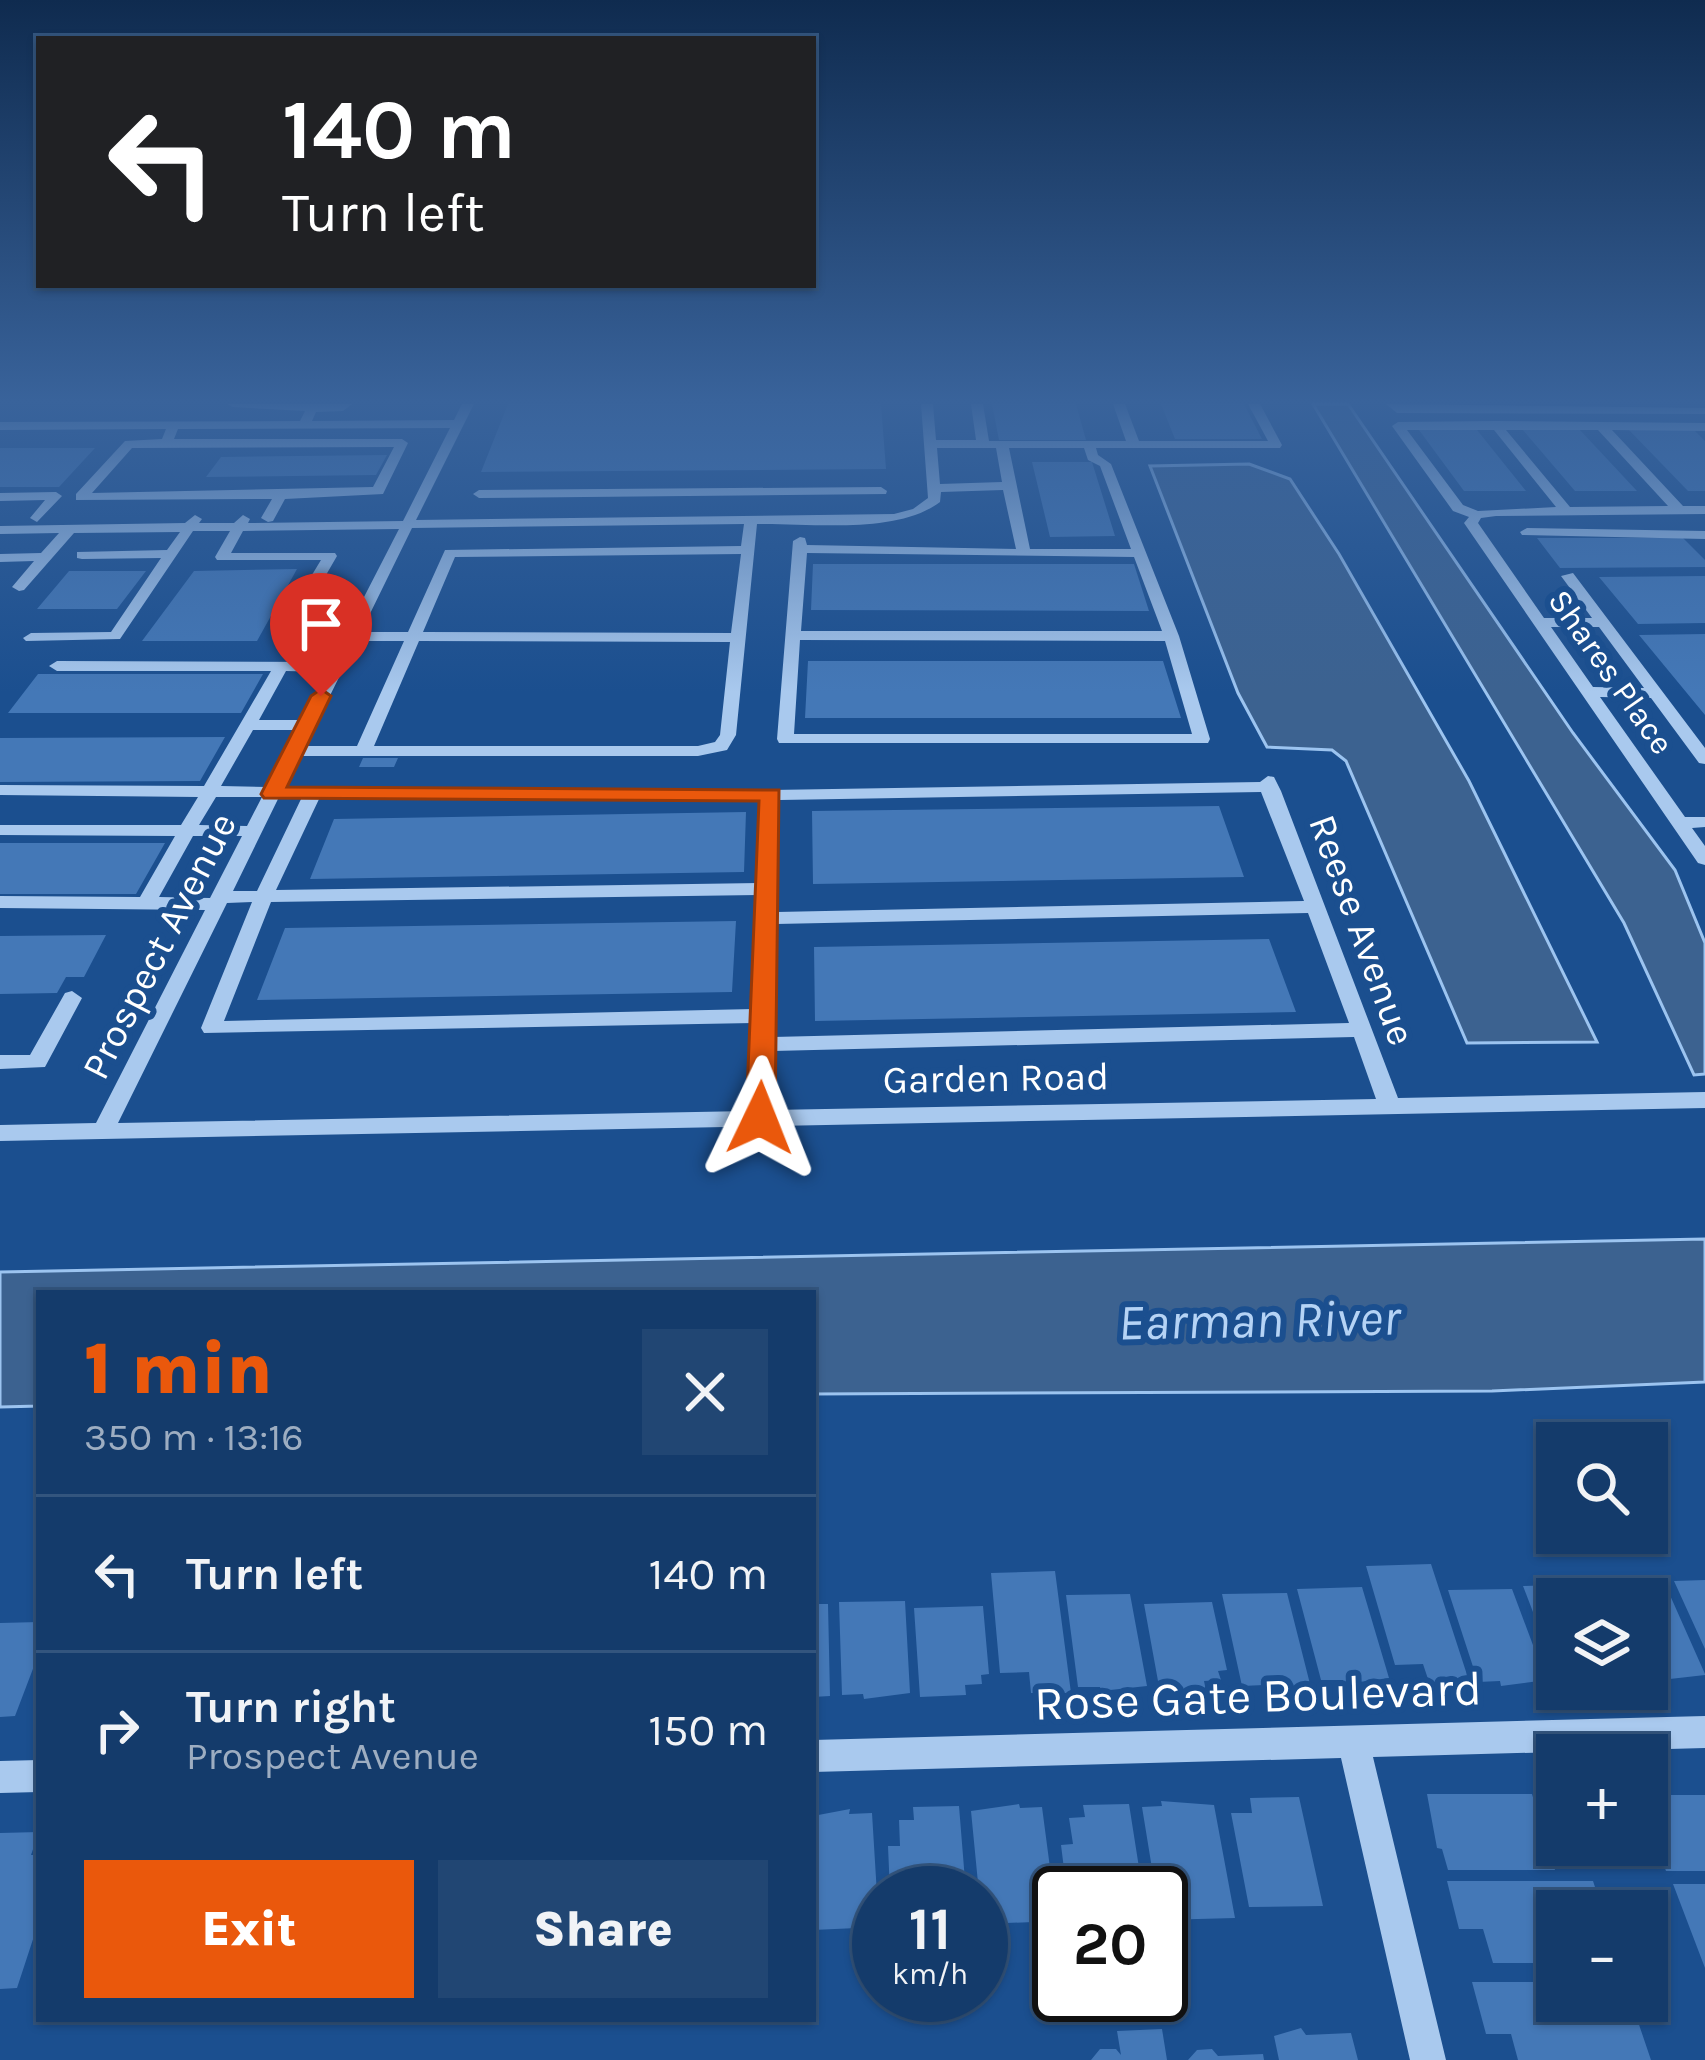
<!DOCTYPE html>
<meta charset="utf-8">
<style>
:root{--surface:#143b6b;--page:#214673;--text:#f1f3f6;--muted:#9dadc1;--line:#33557e;--accent:#ea580c}
body{margin:0;font-family:Karla,sans-serif;background:var(--page);color:var(--text);height:100vh;display:flex;flex-direction:column;font-size:45px;white-space:nowrap}
*{box-sizing:border-box;margin:0}
p{font-size:39px;color:var(--muted)}
.icon{flex:none;width:66px;height:66px;fill:none;stroke:currentColor;stroke-width:2;stroke-linecap:round;stroke-linejoin:round}
.map{position:relative;flex:1;overflow:hidden}
.sheet{position:absolute;left:36px;top:1290px;width:780px;height:732px;display:flex;flex-direction:column;background:var(--surface);border-radius:0px;box-shadow:0 3px 9px #0004,0 0 0 3px var(--line)}
.sheet>*{flex:none}
.banner{position:absolute;left:36px;top:36px;width:780px;height:252px;border-radius:0px;box-shadow:0 3px 9px #0004,0 0 0 3px var(--line);background:#202124;color:#fff;overflow:hidden}
.tools{position:absolute;left:1536px;top:1422px;display:grid;gap:24px}
.tools a{display:grid;place-items:center;width:132px;height:132px;border-radius:0px;background:var(--surface);box-shadow:0 3px 9px #0004,0 0 0 3px var(--line);font-size:60px}
.speed{position:absolute;left:852px;top:1866px;display:flex;gap:24px;font-size:60px;font-weight:700;text-align:center}
.speed>*{display:grid;place-content:center;width:156px;height:156px;border-radius:50%;background:var(--surface);box-shadow:0 3px 9px #0004,0 0 0 3px var(--line);line-height:1}
.speed small{font-size:30px;font-weight:400}
.speed .limit{border:6px solid #111;border-radius:18px;background:#fff;color:#111}
.pin{position:absolute;display:grid;place-items:center;width:102px;height:102px;color:#fff;margin:-123px -51px;border-radius:50% 50% 50% 0;rotate:-45deg;box-shadow:0 0 12px #0007}
.pin .icon{rotate:45deg}
.me{position:absolute;width:132px;margin:-66px;rotate:2deg;stroke-linejoin:round;filter:drop-shadow(0 0 9px #0008)}
.turn{display:flex;align-items:center;gap:42px;height:252px;padding:0 48px;font-size:54px}
.turn .icon{width:156px;height:156px;stroke-width:2.5}
.turn b{display:block;font-size:84px;line-height:102px}
.round{display:grid;place-items:center;flex:none;width:126px;height:126px;border-radius:0px;background:var(--page)}
.headline{display:flex;align-items:center;justify-content:space-between;height:204px;padding:0 48px}
h1{font-size:72px;font-weight:800;line-height:90px;color:var(--accent)}
.cta{display:flex;gap:24px;margin-top:auto;padding:24px 48px}
.cta a{flex:1;height:138px;border-radius:0px;background:var(--accent);color:#fff;font-size:48px;font-weight:800;line-height:138px;text-align:center}
.cta a+a{background:var(--page);color:var(--text)}
ul{padding:0;list-style:none}
li{display:flex;align-items:center;gap:36px;height:156px;padding:0 48px;border-top:3px solid var(--line)}
li div{flex:1}
li b{display:block;font-size:45px}
li em{font-style:normal}
.map>svg:first-child{display:block}
.water{fill:#3c6290;stroke:#9cc4f0;stroke-width:3}
.building{fill:#4478b7}
.lines{fill:none;stroke-linecap:round;stroke-linejoin:round}
.minor{fill:#a9c9ee;fill-rule:evenodd}
.route{fill:#ea580c;stroke:#983908;stroke-width:3}
.labels{text-anchor:middle;dominant-baseline:central;stroke-width:12;stroke-linejoin:round;paint-order:stroke}
.far-street-label{font-size:33px;fill:#fff;stroke:#1b4f8f}
.street-label{font-size:39px;fill:#fff;stroke:#1b4f8f}
.near-street-label{font-size:48px;fill:#fff;stroke:#1b4f8f}
.near-water-label{font-size:51px;font-style:italic;fill:#b5d3f5;stroke:#1b4f8f}
</style>
<div class="map">
<svg width="1705" height="2060" viewBox="0 0 1705 2060">
<rect width="100%" height="100%" fill="#1b4f8f"/>
<path class="water" d="M 1313,404 L 1348,404 L 1573,733 L 1675,870 L 1705,943 L 1705,1074 L 1694,1075 L 1624,923 Z
M 1249,464 L 1290,479 L 1339,554 L 1469,781 L 1597,1042 L 1467,1043 L 1346,761 L 1332,750 L 1267,747 L 1238,693 L 1150,466 Z
M 1705,1239 L 1705,1382 L 1492,1391 L 813,1394 L 813,1293 L 39,1293 L 39,1406 L 0,1407 L 0,1272 Z"/>
<path class="building" d="M 508,404 L 881,404 L 886,469 L 481,472 Z
M 992,404 L 1076,404 L 1086,440 L 999,440 Z
M 1161,404 L 1244,404 L 1262,439 L 1175,439 Z
M 1419,430 L 1477,430 L 1526,491 L 1464,491 Z
M 1523,430 L 1580,430 L 1637,491 L 1575,491 Z
M 1629,430 L 1694,430 L 1705,441 L 1705,491 L 1688,491 Z
M 0,448 L 95,448 L 59,487 L 0,487 Z
M 387,455 L 376,475 L 206,477 L 221,457 Z
M 1032,462 L 1092,462 L 1115,536 L 1050,537 Z
M 1537,538 L 1683,538 L 1705,560 L 1705,567 L 1560,568 Z
M 813,564 L 1134,564 L 1149,611 L 811,610 Z
M 297,569 L 257,641 L 142,641 L 194,571 Z
M 69,571 L 146,571 L 117,609 L 37,609 Z
M 1705,576 L 1705,623 L 1638,624 L 1599,577 Z
M 1705,634 L 1705,715 L 1639,635 Z
M 808,661 L 1163,661 L 1181,718 L 805,718 Z
M 38,674 L 263,674 L 241,713 L 8,713 Z
M 225,737 L 200,781 L 0,782 L 0,738 Z
M 363,758 L 398,758 L 394,767 L 359,767 Z
M 1219,806 L 1244,877 L 813,884 L 812,811 Z
M 746,812 L 744,872 L 310,879 L 334,819 Z
M 0,843 L 165,843 L 136,894 L 0,894 Z
M 736,921 L 732,992 L 257,1000 L 285,928 Z
M 106,935 L 84,977 L 66,977 L 57,993 L 0,994 L 0,936 Z
M 1269,939 L 1296,1012 L 815,1021 L 814,947 Z
M 1431,1564 L 1470,1684 L 1430,1685 L 1423,1664 L 1395,1665 L 1366,1566 Z
M 1055,1571 L 1071,1693 L 1031,1693 L 1029,1672 L 1000,1673 L 991,1573 Z
M 1705,1580 L 1705,1649 L 1674,1581 Z
M 1587,1584 L 1593,1599 L 1557,1599 L 1557,1675 L 1523,1586 Z
M 1665,1584 L 1705,1674 L 1705,1675 L 1661,1680 L 1659,1676 L 1647,1676 L 1647,1599 L 1606,1599 L 1600,1586 Z
M 1362,1587 L 1389,1678 L 1344,1684 L 1343,1680 L 1321,1680 L 1297,1589 Z
M 1512,1589 L 1546,1680 L 1501,1686 L 1500,1681 L 1478,1682 L 1448,1590 Z
M 1287,1593 L 1310,1684 L 1264,1690 L 1264,1685 L 1242,1686 L 1222,1594 Z
M 1130,1594 L 1147,1686 L 1101,1691 L 1100,1687 L 1078,1687 L 1066,1595 Z
M 905,1601 L 910,1693 L 864,1699 L 863,1694 L 842,1695 L 839,1602 Z
M 1212,1602 L 1227,1670 L 1218,1671 L 1221,1680 L 1204,1681 L 1206,1691 L 1160,1692 L 1144,1604 Z
M 813,1604 L 828,1604 L 830,1696 L 813,1697 Z
M 983,1606 L 989,1674 L 981,1675 L 982,1684 L 965,1685 L 966,1695 L 920,1697 L 914,1608 Z
M 39,1622 L 39,1653 L 15,1716 L 0,1717 L 0,1623 Z
M 1427,1794 L 1532,1794 L 1555,1870 L 1448,1870 L 1442,1849 L 1437,1848 Z
M 1647,1795 L 1705,1795 L 1705,1871 L 1666,1871 L 1647,1819 Z
M 1299,1797 L 1323,1906 L 1249,1907 L 1231,1813 L 1252,1813 L 1250,1798 Z
M 1161,1801 L 1214,1805 L 1235,1918 L 1161,1920 L 1161,1893 L 1156,1893 L 1142,1807 L 1162,1806 Z
M 1019,1804 L 1020,1808 L 1042,1807 L 1057,1921 L 982,1924 L 971,1811 Z
M 1129,1804 L 1143,1893 L 1067,1893 L 1061,1845 L 1073,1844 L 1069,1818 L 1085,1817 L 1083,1805 Z
M 959,1806 L 966,1893 L 890,1893 L 888,1846 L 900,1846 L 899,1820 L 914,1820 L 913,1807 Z
M 850,1809 L 849,1814 L 872,1813 L 879,1927 L 813,1930 L 813,1816 Z
M 39,1832 L 31,1855 L 39,1855 L 39,1921 L 17,1988 L 0,1989 L 0,1833 Z
M 1447,1881 L 1593,1881 L 1603,1911 L 1557,1911 L 1557,1963 L 1493,1963 L 1483,1929 L 1459,1929 Z
M 1673,1884 L 1705,1884 L 1705,1968 Z
M 1472,1982 L 1557,1982 L 1557,2001 L 1631,2001 L 1651,2060 L 1518,2060 L 1511,2034 L 1486,2034 Z
M 1301,2028 L 1306,2035 L 1351,2033 L 1358,2060 L 1279,2060 L 1274,2036 Z
M 1162,2029 L 1167,2060 L 1091,2060 L 1100,2049 L 1116,2049 L 1121,2055 L 1117,2031 Z
M 1212,2049 L 1218,2056 L 1263,2054 L 1264,2060 L 1188,2060 L 1197,2050 Z"/>
<g class="lines">
<path class="minor" d="M 227,404 L 352,404 L 343,411 L 316,412 L 312,421 L 454,420 L 462,404 L 474,404 L 416,520 L 894,514 L 913,509 L 928,498 L 921,404 L 933,404 L 936,440 L 976,440 L 971,404 L 983,404 L 989,441 L 1126,441 L 1113,404 L 1125,404 L 1139,441 L 1268,441 L 1248,404 L 1260,404 L 1282,445 L 1280,448 L 1096,448 L 1098,455 L 1111,464 L 1179,636 L 1210,739 L 1208,743 L 779,743 L 777,739 L 793,541 L 800,537 L 805,538 L 807,545 L 1016,549 L 1003,490 L 941,492 L 940,502 C 896,535 811,523 757,524 L 736,735 L 727,750 L 698,756 L 300,756 L 285,787 L 771,790 L 1260,782 L 1268,776 L 1274,777 L 1281,791 L 1398,1098 L 1705,1092 L 1705,1108 L 0,1141 L 0,1125 L 96,1123 L 205,910 L 0,908 L 0,896 L 140,897 L 175,836 L 0,835 L 0,825 L 181,825 L 198,797 L 0,795 L 0,785 L 204,786 L 271,671 L 57,671 L 49,666 L 57,661 L 331,662 L 342,641 L 278,639 L 275,636 L 321,560 L 217,560 L 215,557 L 230,531 L 193,531 L 120,639 L 26,641 L 23,638 L 31,633 L 111,632 L 161,558 L 82,559 L 77,558 L 77,552 L 167,550 L 180,532 L 74,533 L 24,590 L 19,591 L 12,587 L 34,561 L 0,562 L 0,554 L 41,553 L 59,533 L 0,534 L 0,526 L 185,523 L 195,515 L 202,519 L 199,523 L 234,523 L 243,515 L 250,519 L 248,523 L 403,521 L 450,428 L 178,429 L 174,439 L 402,439 L 408,443 L 383,494 L 285,499 L 273,521 L 268,522 L 261,518 L 272,499 L 76,500 L 76,494 L 125,441 L 162,439 L 166,429 L 0,430 L 0,422 L 300,421 L 305,411 L 233,407 ZM 394,447 L 373,487 L 92,493 L 132,448 ZM 937,448 L 996,448 L 1002,482 L 940,484 ZM 1009,448 L 1084,448 L 1088,460 L 1100,466 L 1131,549 L 1030,549 ZM 744,524 L 741,546 L 445,550 L 408,632 L 361,632 L 412,528 ZM 399,529 L 346,632 L 293,632 L 337,556 L 335,553 L 231,553 L 243,531 ZM 807,553 L 1134,557 L 1162,631 L 801,631 ZM 741,554 L 731,633 L 423,632 L 455,557 ZM 800,640 L 1165,641 L 1192,734 L 794,734 ZM 357,641 L 404,641 L 357,746 L 305,746 ZM 419,641 L 730,642 L 720,735 L 715,742 L 698,746 L 374,746 ZM 286,671 L 326,672 L 301,720 L 259,720 ZM 253,730 L 296,730 L 267,787 L 221,786 ZM 1261,792 L 1304,901 L 777,912 L 780,800 ZM 216,797 L 262,797 L 247,826 L 199,825 ZM 279,797 L 302,797 L 257,891 L 233,891 ZM 320,797 L 762,800 L 759,883 L 276,890 ZM 193,836 L 242,836 L 210,898 L 159,897 ZM 758,895 L 753,1009 L 224,1021 L 271,902 ZM 252,902 L 201,1028 L 204,1033 L 753,1023 L 749,1111 L 118,1123 L 227,903 ZM 1308,913 L 1349,1023 L 773,1037 L 776,924 ZM 1354,1037 L 1376,1099 L 771,1110 L 773,1051 Z
M 1386,404 L 1705,408 L 1705,414 L 1397,413 Z
M 1496,421 L 1705,423 L 1705,431 L 1612,430 L 1683,506 L 1705,506 L 1705,514 L 1496,516 L 1481,518 L 1478,523 L 1544,618 L 1592,618 L 1561,576 L 1573,573 L 1705,748 L 1705,764 L 1699,763 L 1651,698 L 1600,697 L 1685,817 L 1705,817 L 1705,827 L 1692,828 L 1705,846 L 1705,865 L 1698,863 L 1464,523 L 1469,517 L 1453,511 L 1392,426 L 1398,422 ZM 1407,430 L 1494,430 L 1556,507 L 1478,511 L 1463,505 ZM 1506,430 L 1598,430 L 1668,506 L 1570,507 ZM 1551,627 L 1599,627 L 1644,688 L 1593,687 Z
M 881,487 L 887,491 L 886,494 L 479,498 L 473,494 L 479,490 Z
M 0,493 L 56,492 L 62,496 L 37,522 L 30,518 L 45,500 L 0,501 Z
M 1527,528 L 1705,531 L 1705,539 L 1522,535 L 1520,532 Z
M 72,991 L 82,998 L 45,1067 L 0,1069 L 0,1055 L 30,1055 L 65,993 Z
M 1705,1716 L 1705,1748 L 1373,1757 L 1446,2060 L 1410,2060 L 1341,1758 L 813,1772 L 813,1740 Z
M 39,1760 L 39,1792 L 0,1793 L 0,1761 Z"/>
</g>
<linearGradient id="sky" x2="0" y2="1"><stop stop-color="#0f2b4f"/><stop offset="0.58" stop-color="#39639b"/><stop offset="1" stop-color="#39639b" stop-opacity="0"/></linearGradient>
<rect width="1705" height="692" fill="url(#sky)"/>
<path class="route" d="M 321,689 L 331,696 L 287,787 L 779,790 L 775,1118 L 770,1126 L 750,1126 L 746,1118 L 759,801 L 264,798 L 261,794 L 311,696 Z"/>
<g class="labels">
<g class="far-street-label">
<text transform="translate(1611 672) rotate(55)">Shares Place</text>
</g>
<g class="street-label">
<text transform="translate(1362 930) rotate(70)">Reese Avenue</text>
<text transform="translate(159 946) rotate(-63)">Prospect Avenue</text>
<text transform="translate(996 1078) rotate(-1)">Garden Road</text>
</g>
<g class="near-street-label">
<text transform="translate(1258 1696) rotate(-2)">Rose Gate Boulevard</text>
</g>
<g class="near-water-label">
<text transform="translate(1259 1320) rotate(-1)">Earman River</text>
</g>
</g>
</svg>
<div class="tools">
<a><svg class="icon" aria-label="search" viewBox="0 0 24 24"><circle cx="10" cy="10" r="6"/><path d="M15 15l6 6"/></svg></a>
<a><svg class="icon" aria-label="layers" viewBox="0 0 24 24"><path d="M12 4l9 5-9 5-9-5zM3 14l9 5 9-5"/></svg></a>
<a>+</a>
<a>−</a>
</div>
<div class="speed"><div>11<small>km/h</small></div><div class="limit">20</div></div>
<div class="pin" style="left:321px;top:696px;background:#d93025"><svg class="icon" aria-label="arrive" viewBox="0 0 24 24"><path d="M6 21V4h12l-3 4 3 4H6"/></svg></div>
<svg class="me" style="left:760px;top:1118px" viewBox="-20 -20 40 40"><path d="M0-17L14 15 0 8-14 15z" fill="#ea580c" stroke="#fff" stroke-width="4"/></svg>
<div class="banner">
<div class="turn"><svg class="icon" aria-label="left" viewBox="0 0 24 24"><path d="M17 20v-9H6M10 6l-5 5 5 5"/></svg><div><b>140 m</b>Turn left</div></div>
</div>
<section class="sheet">
<div class="headline"><div><h1>1 min</h1><p>350 m · 13:16</p></div><a class="round"><svg class="icon" aria-label="close" viewBox="0 0 24 24"><path d="M6 6l12 12M18 6L6 18"/></svg></a></div>
<ul>
<li><svg class="icon" aria-label="left" viewBox="0 0 24 24"><path d="M17 20v-9H6M10 6l-5 5 5 5"/></svg><div><b>Turn left</b></div><em>140 m</em></li>
<li><svg class="icon" aria-label="right" viewBox="0 0 24 24"><path d="M7 20v-9h11M14 6l5 5-5 5"/></svg><div><b>Turn right</b><p>Prospect Avenue</p></div><em>150 m</em></li>
</ul>
<div class="cta"><a>Exit</a><a>Share</a></div>
</section>
</div>
